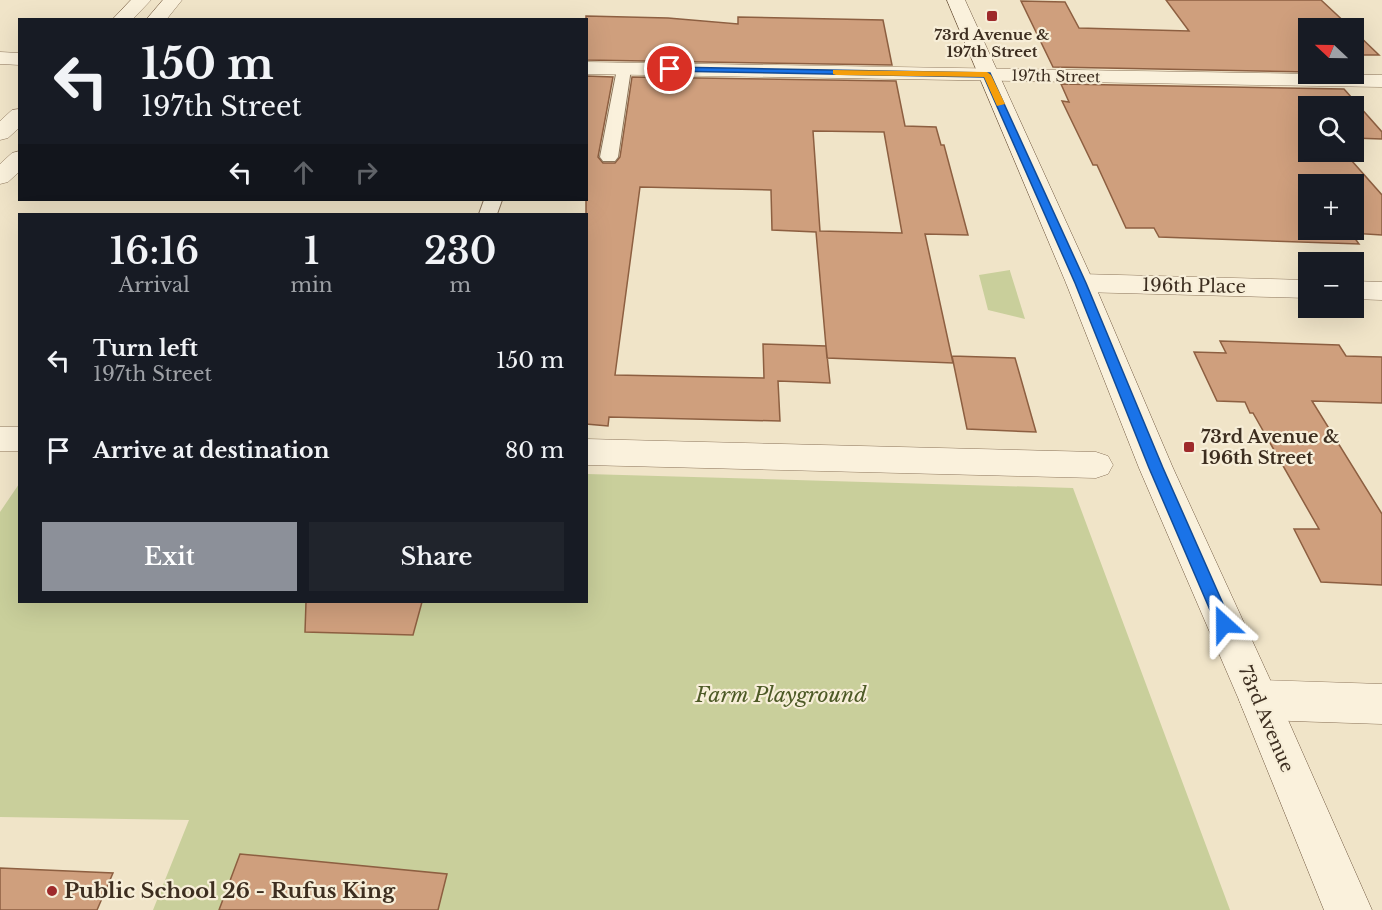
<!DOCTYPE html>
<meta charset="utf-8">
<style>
:root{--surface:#171b24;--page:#20242c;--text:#f1f3f6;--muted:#9ea1a6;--accent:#8c9099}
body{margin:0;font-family:"Libre Baskerville",serif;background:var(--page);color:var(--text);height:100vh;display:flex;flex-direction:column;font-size:22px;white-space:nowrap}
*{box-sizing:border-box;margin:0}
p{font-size:20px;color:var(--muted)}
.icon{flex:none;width:33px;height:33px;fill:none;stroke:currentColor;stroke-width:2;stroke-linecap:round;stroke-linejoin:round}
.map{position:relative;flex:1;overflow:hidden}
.details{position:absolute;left:18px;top:213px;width:570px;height:390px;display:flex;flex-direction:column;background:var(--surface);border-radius:0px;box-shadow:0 6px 24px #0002}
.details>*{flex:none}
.banner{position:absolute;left:18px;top:18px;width:570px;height:183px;border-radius:0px;box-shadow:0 6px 24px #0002;background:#171b24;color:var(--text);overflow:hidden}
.needle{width:39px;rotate:292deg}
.fabs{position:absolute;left:1298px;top:18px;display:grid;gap:12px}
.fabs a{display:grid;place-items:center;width:66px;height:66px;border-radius:0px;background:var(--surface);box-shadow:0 6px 24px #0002;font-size:30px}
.pin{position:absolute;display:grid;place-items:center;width:51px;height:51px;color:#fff;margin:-26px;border:3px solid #fff;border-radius:50%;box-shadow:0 2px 6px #0007}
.me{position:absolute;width:66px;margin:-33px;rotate:336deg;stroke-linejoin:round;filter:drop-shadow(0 0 4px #0008)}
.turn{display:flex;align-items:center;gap:21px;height:126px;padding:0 24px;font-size:27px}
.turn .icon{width:78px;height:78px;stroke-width:2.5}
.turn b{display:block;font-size:42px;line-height:51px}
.lanes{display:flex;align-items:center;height:57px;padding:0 24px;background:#0003;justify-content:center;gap:30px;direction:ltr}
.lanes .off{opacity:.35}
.eta{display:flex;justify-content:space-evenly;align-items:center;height:102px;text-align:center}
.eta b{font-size:36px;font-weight:600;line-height:42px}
.button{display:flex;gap:12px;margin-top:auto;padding:12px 24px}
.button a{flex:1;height:69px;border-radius:0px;background:var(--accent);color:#fff;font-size:24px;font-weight:600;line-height:69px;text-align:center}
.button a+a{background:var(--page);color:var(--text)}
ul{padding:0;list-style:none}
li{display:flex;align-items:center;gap:18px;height:90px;padding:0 24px}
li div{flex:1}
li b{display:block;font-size:22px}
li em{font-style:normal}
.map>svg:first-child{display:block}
.green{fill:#c9cf9b}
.building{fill:#cf9f7d;stroke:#8d5f41;stroke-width:1.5;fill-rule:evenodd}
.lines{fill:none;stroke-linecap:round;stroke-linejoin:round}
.lane-casing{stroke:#8d765c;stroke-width:2}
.street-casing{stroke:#8d765c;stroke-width:1}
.secondary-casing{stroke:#6f573f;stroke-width:1}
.lane{fill:#faf1dc;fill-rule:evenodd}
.street{fill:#faf1dc;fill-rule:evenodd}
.secondary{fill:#faf1dc;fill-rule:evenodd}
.route{fill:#1a73e8;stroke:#114b97;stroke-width:1.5}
.slow{fill:#f59e0b}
.poi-dot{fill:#9e2a2b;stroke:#f7eed8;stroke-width:2}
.labels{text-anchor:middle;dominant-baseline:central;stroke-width:4.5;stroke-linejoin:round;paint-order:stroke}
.far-poi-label{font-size:15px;font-weight:bold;fill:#3d2e20;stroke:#f7eed8}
.far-street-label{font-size:15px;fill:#3d2e20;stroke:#f7eed8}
.street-label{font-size:18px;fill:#3d2e20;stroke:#f7eed8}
.poi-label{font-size:18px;font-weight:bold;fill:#3d2e20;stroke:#f7eed8;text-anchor:start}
.near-park-label{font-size:21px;font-style:italic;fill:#4d5a26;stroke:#f7eed8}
.near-poi-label{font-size:21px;font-weight:bold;fill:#3d2e20;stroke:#f7eed8;text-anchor:start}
</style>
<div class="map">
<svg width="1382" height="910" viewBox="0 0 1382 910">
<rect width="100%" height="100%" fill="#f0e4c8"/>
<path class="green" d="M 1010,270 L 1010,271 L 1025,319 L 988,310 L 979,275 Z
M 587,474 L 1073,488 L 1230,910 L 153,910 L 189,820 L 0,817 L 0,512 L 19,484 L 20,602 L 586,602 Z"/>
<path class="building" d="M 1166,0 L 1321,0 L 1351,28 L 1308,28 L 1308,72 L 1053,67 L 1021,1 L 1065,2 L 1079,28 L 1189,31 Z
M 586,16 L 668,18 L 738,24 L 738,17 L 883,20 L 892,65 L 586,60 Z
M 1353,30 L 1379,55 L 1353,55 Z
M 586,76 L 613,77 L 598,157 L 603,163 L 615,163 L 620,157 L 632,77 L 896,81 L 905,126 L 936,127 L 941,145 L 944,145 L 968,235 L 925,234 L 953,363 L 827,358 L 816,232 L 772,230 L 771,190 L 640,187 L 615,375 L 764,378 L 763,344 L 826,346 L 830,383 L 778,381 L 780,421 L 609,417 L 608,426 L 586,424 ZM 813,131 L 884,132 L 902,233 L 820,231 Z
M 1061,84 L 1344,89 L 1382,132 L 1382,139 L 1353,138 L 1353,106 L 1308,106 L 1308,152 L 1344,152 L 1382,195 L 1382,235 L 1351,233 L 1359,244 L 1159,237 L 1154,228 L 1126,228 L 1097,165 L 1093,165 L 1062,101 L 1069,102 ZM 1308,184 L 1353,184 L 1353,230 L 1308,230 Z
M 1220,341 L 1339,345 L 1346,356 L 1382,357 L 1382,403 L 1312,401 L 1382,514 L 1382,585 L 1321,582 L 1294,529 L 1319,529 L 1253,413 L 1250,413 L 1245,402 L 1217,401 L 1194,352 L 1226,353 Z
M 952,356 L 1015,358 L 1036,432 L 967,429 Z
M 306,602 L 422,602 L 413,635 L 305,632 Z
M 240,854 L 447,874 L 438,910 L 219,910 Z
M 0,868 L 113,873 L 97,910 L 0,910 Z"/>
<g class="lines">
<g class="lane-casing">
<path id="lane" d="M 624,65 L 631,69 L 618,157 L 615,161 L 603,161 L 600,157 L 617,69 Z
M 484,200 L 502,200 L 497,214 L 479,214 Z"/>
</g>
<g class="street-casing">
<path id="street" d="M 131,0 L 151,0 L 132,20 L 112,20 Z
M 163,0 L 182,0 L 166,20 L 146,20 Z
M 0,52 L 20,53 L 20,65 L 0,64 Z
M 586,62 L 1382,75 L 1382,87 L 586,74 Z
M 20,109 L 20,127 L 8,138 L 0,140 L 0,121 L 12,110 Z
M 20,151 L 20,171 L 8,182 L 0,184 L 0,164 L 12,153 Z
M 1080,274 L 1308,280 L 1308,298 L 1080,292 L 1070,289 L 1066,283 L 1070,277 Z
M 1353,281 L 1382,282 L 1382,300 L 1353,299 Z
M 0,427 L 20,427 L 20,451 L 0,451 Z
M 586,439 L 1096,452 L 1108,456 L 1113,465 L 1108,474 L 1096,478 L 586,465 Z
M 1259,680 L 1382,684 L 1382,724 L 1259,720 L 1245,714 L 1239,700 L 1245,686 Z"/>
</g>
<g class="secondary-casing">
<path id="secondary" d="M 947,0 L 965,0 L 1094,283 L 1173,468 L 1273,686 L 1372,910 L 1324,910 L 1239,700 L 1139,468 L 1066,283 Z"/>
</g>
<use href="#lane" class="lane"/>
<use href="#street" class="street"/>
<use href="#secondary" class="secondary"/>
</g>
<path class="route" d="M 670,67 L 990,73 L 1086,283 L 1163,468 L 1232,624 L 1230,629 L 1224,631 L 1219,629 L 1216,624 L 1149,468 L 1075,283 L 984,77 L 667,71 L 667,68 Z"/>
<path class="slow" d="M 833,70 L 987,72 L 991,75 L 1005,104 L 997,106 L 984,77 L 836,75 L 833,74 Z"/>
<g class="poi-dot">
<rect x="986" y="10" width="12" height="12" rx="3"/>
<rect x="1183" y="441" width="12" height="12" rx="3"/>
<circle cx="52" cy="891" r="6"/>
</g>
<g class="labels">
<g class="far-poi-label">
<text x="992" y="34">73rd Avenue &amp;<tspan x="992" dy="17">197th Street</tspan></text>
</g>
<g class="far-street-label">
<text transform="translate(1056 76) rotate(1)">197th Street</text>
</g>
<g class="street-label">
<text transform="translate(1194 286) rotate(1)">196th Place</text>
<text transform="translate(1266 719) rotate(67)">73rd Avenue</text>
</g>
<g class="poi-label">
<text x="1201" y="437">73rd Avenue &amp;<tspan x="1201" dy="21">196th Street</tspan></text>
</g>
<g class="near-park-label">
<text x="781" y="695">Farm Playground</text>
</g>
<g class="near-poi-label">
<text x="64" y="891">Public School 26 - Rufus King</text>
</g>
</g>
</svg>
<div class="fabs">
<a><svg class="needle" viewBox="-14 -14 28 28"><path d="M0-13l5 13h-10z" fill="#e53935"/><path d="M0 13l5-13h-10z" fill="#9ea1a6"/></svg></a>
<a><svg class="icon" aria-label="search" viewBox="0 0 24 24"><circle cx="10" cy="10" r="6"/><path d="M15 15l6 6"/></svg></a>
<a>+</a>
<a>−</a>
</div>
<div class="pin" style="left:670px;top:69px;background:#d93025"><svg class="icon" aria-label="arrive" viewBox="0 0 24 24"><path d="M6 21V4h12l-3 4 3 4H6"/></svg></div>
<svg class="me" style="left:1224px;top:624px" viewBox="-20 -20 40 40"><path d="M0-17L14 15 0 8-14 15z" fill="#1a73e8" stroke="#fff" stroke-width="4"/></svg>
<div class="banner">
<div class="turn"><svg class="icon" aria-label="left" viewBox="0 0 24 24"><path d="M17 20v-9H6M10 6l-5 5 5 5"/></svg><div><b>150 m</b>197th Street</div></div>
<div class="lanes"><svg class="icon" aria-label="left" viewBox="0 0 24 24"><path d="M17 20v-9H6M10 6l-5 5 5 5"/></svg><svg class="icon off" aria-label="ahead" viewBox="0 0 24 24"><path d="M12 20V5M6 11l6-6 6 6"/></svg><svg class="icon off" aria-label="right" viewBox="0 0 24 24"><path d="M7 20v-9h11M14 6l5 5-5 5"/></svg></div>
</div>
<section class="details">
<div class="eta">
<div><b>16:16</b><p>Arrival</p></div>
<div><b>1</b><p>min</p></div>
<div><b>230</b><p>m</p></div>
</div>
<ul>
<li><svg class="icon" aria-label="left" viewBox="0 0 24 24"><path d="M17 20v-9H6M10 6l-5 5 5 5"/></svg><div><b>Turn left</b><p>197th Street</p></div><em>150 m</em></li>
<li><svg class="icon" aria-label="arrive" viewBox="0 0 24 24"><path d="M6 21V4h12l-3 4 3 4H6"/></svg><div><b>Arrive at destination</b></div><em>80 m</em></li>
</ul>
<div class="button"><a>Exit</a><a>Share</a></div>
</section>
</div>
